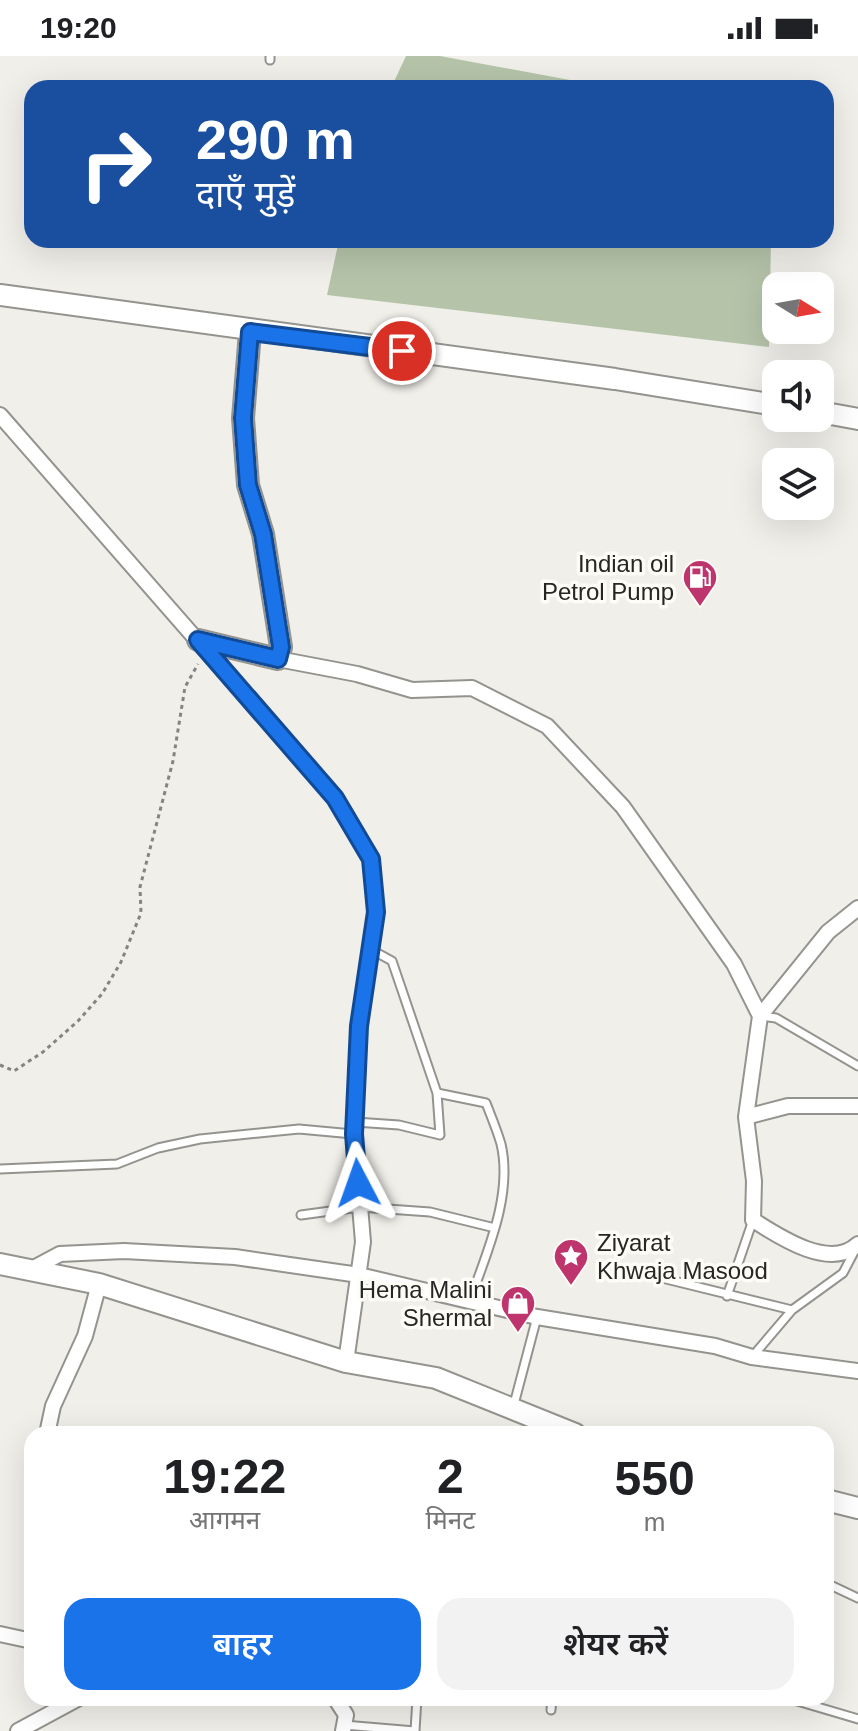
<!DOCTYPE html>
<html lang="hi">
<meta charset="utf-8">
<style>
:root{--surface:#fff;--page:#f2f2f2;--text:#202124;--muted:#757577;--accent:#1a73e8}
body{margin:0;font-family:Arial,"Noto Sans Devanagari",sans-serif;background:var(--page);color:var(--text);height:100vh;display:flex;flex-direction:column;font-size:30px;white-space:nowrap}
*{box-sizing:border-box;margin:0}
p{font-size:26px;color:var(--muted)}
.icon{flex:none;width:44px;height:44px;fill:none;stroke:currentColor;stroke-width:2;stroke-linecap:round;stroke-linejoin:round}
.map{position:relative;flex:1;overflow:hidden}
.details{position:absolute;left:24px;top:1370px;width:810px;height:280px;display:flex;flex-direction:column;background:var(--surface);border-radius:24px;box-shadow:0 8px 32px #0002}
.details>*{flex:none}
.top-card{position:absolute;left:24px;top:24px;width:810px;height:168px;border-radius:24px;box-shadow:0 8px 32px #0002;background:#1a4fa0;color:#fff;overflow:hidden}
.needle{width:52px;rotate:101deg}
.buttons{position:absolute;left:762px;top:216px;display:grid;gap:16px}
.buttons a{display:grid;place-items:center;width:72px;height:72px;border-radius:16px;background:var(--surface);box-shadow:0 8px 32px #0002;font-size:40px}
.pin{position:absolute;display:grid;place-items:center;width:68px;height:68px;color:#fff;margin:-34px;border:4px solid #fff;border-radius:50%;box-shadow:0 2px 8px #0007}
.me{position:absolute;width:88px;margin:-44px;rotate:356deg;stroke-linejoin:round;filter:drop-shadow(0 0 6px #0008)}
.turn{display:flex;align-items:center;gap:28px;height:168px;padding:0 40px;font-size:36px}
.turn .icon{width:104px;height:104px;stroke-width:2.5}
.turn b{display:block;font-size:56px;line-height:68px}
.eta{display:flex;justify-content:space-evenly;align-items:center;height:136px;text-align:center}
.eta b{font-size:48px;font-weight:600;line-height:56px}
.cta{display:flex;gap:16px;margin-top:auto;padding:16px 40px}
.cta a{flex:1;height:92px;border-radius:24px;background:var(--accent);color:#fff;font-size:32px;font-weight:600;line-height:92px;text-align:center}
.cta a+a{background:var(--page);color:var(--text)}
.status{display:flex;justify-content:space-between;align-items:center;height:56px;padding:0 40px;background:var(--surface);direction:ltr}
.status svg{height:22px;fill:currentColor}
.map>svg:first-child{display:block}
.pitch{fill:#b5c4a9}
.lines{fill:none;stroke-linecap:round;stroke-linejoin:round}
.lane-casing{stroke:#94938e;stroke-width:11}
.street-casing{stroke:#94938e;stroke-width:18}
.secondary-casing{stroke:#94938e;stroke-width:24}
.path{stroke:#848480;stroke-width:3;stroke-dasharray:4 4;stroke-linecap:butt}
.lane{stroke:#fff;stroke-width:7}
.street{stroke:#fff;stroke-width:14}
.secondary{stroke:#fff;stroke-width:20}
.route-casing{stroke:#114b97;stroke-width:20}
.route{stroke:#1a73e8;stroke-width:14}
.labels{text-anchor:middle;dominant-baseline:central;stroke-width:7;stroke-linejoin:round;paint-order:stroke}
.poi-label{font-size:24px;fill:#262624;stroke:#fdfcf7;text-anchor:end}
</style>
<div class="status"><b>19:20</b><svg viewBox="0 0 49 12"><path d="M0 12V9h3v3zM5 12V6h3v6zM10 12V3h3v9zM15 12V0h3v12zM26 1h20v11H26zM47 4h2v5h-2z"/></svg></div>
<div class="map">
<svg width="858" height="1675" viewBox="0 0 858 1675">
<rect width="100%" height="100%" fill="#f0efea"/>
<path class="pitch" d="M 406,0 L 440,0 L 613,32 L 391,32 Z
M 339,184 L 771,184 L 769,291 L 327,239 Z"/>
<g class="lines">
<g class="lane-casing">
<path id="lane" d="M 270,4 L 270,0
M 761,960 L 776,962 L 858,1010
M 437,1037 L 486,1047 C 491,1060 497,1074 501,1088 C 513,1139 487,1196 470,1244
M 355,1066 L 399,1069 L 440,1079 L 437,1037 L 392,905 L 370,893
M 0,1113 L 117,1108 L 158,1092 L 200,1083 L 299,1073 L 353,1078
M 301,1159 L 360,1151 L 430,1156 L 495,1172
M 658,1221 L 792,1254
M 727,1240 L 753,1164
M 752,1301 L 792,1254 L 843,1217 L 855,1194
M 513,1352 L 537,1261
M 826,1527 L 858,1542
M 787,1642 L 858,1663
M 551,1654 L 552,1642
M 344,1669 L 415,1675
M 415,1675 L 417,1642"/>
</g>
<g class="street-casing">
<path id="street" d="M 0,359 L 335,742 L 371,803 L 376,856 L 359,970 L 354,1078 L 363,1186 L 346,1306
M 278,603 L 357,618 L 412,634 L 472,632 L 547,670 L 623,751 L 734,908 L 760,960
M 858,852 L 828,876 L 760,960 L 746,1061 L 754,1125 L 753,1164 C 778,1180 830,1215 858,1188
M 746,1061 L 788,1050 L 858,1050
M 30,1214 L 60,1198 L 124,1195 L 235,1201 L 359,1219 L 537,1261 L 715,1290 L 752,1301 L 858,1315
M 47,1378 L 53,1350 L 85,1280 L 99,1228
M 0,1578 L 32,1585
M 335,1642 L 346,1659 L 343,1675
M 18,1675 L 79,1642"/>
</g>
<g class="secondary-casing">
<path id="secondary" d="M 0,239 L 615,323 L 776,349
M 820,356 L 858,363
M 198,584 L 278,603 L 281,591 L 263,478 L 248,429 L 243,362 L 250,276
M 0,1208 L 99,1228 L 346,1306 L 436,1322 L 575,1378
M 826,1444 L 858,1452"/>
</g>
<path class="path" d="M 0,1009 L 14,1015 L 43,996 L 78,965 L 102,938 L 121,906 L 141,857 L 140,831 L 173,705 L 185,631 L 198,608"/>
<use href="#lane" class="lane"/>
<use href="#street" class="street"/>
<use href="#secondary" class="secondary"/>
</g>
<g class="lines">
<g class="route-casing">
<path id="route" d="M 358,1127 L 354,1078 L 359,970 L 376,856 L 371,803 L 335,742 L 198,584 L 278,603 L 281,591 L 263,478 L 248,429 L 243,362 L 250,276 L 402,295"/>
</g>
<use href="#route" class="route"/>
</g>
<defs>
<g id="fuel-pin" transform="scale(1.8)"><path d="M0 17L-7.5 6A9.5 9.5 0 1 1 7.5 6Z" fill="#be346d" stroke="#fdfcf7"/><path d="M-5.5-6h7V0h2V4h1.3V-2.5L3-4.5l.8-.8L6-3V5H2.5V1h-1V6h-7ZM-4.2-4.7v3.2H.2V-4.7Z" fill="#fff"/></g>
<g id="sight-pin" transform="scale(1.8)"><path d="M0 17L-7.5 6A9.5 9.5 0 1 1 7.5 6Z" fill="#be346d" stroke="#fdfcf7"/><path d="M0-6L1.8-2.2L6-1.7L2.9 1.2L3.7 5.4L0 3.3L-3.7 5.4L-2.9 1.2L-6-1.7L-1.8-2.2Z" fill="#fff"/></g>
<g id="shop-pin" transform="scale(1.8)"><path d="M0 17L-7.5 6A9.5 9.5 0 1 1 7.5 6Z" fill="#be346d" stroke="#fdfcf7"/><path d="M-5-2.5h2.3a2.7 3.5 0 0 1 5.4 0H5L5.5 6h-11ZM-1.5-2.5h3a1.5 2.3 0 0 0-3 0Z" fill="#fff"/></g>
</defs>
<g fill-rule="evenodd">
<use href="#fuel-pin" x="700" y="521"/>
<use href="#sight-pin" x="571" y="1200"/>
<use href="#shop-pin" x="518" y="1247"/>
</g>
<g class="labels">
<g class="poi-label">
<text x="674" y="507">Indian oil<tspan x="674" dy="28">Petrol Pump</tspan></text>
<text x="597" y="1186" text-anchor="start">Ziyarat<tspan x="597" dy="28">Khwaja Masood</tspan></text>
<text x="492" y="1233">Hema Malini<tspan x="492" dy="28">Shermal</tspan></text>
</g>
</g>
</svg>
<div class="buttons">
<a><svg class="needle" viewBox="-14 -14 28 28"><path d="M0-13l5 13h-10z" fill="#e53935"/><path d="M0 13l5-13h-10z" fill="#757577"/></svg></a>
<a><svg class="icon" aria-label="sound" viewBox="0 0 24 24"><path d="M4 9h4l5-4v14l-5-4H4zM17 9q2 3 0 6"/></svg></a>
<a><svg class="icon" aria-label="layers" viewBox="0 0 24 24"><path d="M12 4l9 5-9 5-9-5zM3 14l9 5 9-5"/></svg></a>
</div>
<div class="pin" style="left:402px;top:295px;background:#d93025"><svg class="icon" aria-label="arrive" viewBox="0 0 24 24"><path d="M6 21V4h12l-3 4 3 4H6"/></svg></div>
<svg class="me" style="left:358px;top:1127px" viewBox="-20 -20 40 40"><path d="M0-17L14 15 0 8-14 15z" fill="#1a73e8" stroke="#fff" stroke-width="4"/></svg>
<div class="top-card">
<div class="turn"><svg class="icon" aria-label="right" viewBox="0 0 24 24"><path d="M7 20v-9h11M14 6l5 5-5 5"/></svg><div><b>290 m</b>दाएँ मुड़ें</div></div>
</div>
<section class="details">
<div class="eta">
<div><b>19:22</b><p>आगमन</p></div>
<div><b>2</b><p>मिनट</p></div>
<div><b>550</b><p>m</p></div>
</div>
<div class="cta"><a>बाहर</a><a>शेयर करें</a></div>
</section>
</div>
